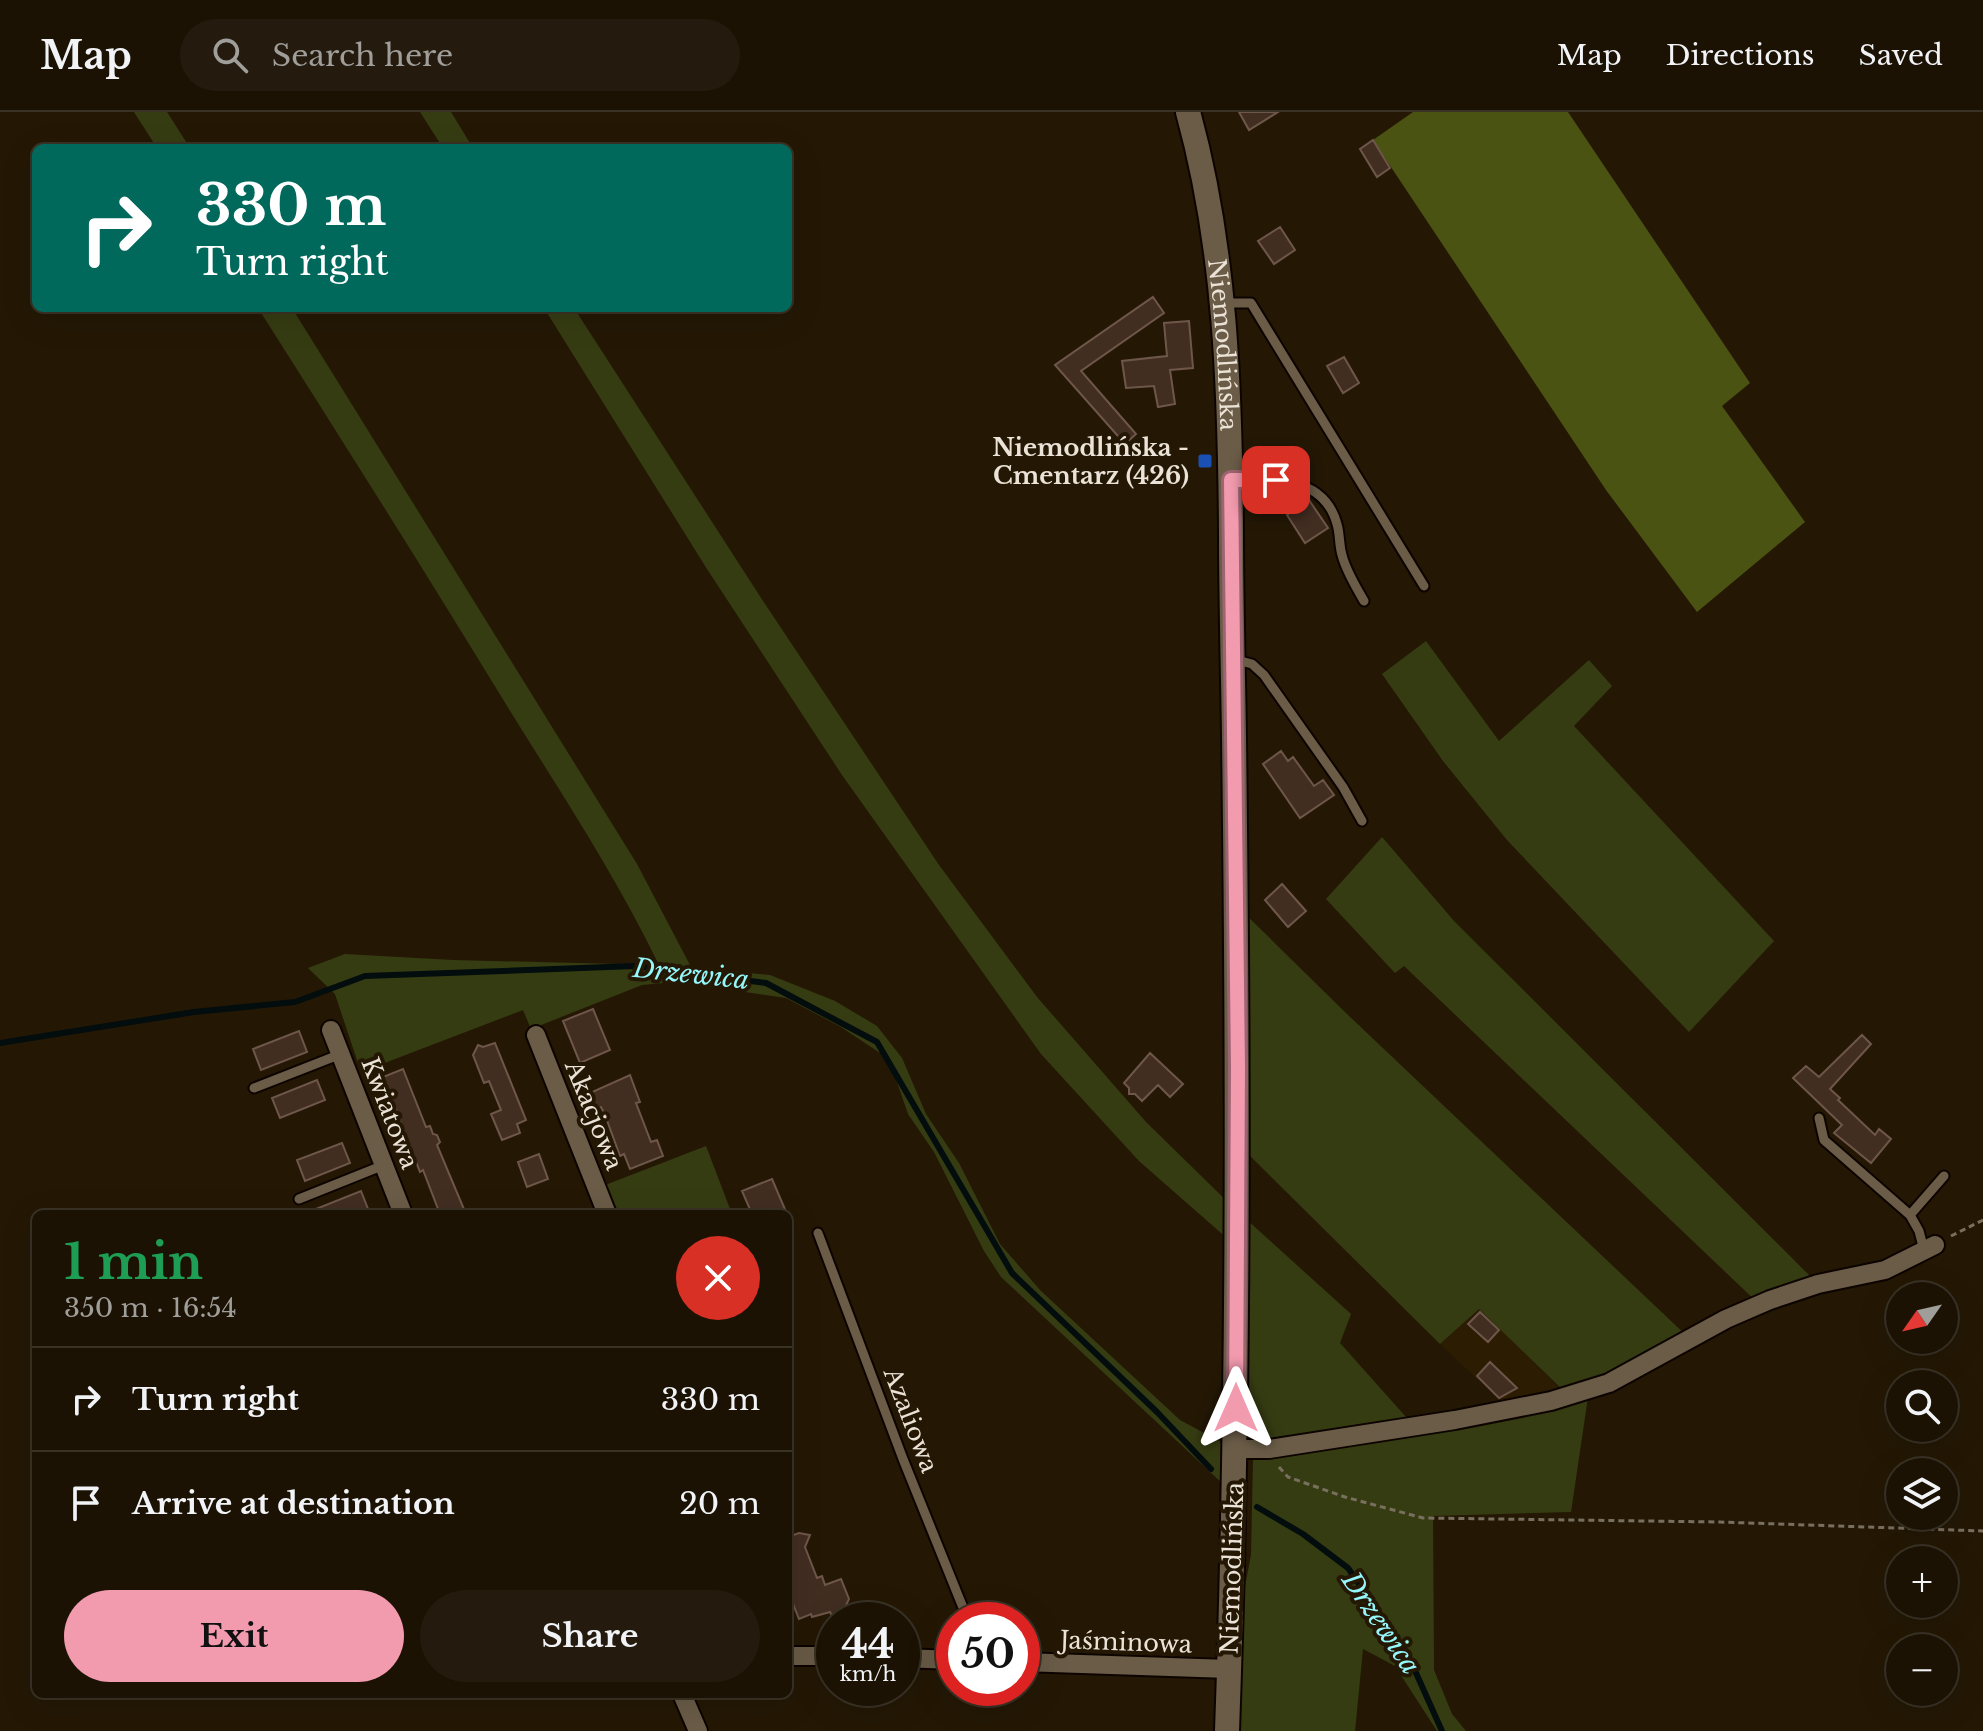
<!DOCTYPE html>
<meta charset="utf-8">
<style>
:root{--surface:#1b1204;--page:#241b0e;--text:#f1f3f6;--muted:#a09e9a;--line:#393226;--accent:#f29aae}
body{margin:0;font-family:"Libre Baskerville",serif;background:var(--page);color:var(--text);height:100vh;display:flex;flex-direction:column;font-size:30px;white-space:nowrap}
*{box-sizing:border-box;margin:0}
p{font-size:26px;color:var(--muted)}
.icon{flex:none;width:44px;height:44px;fill:none;stroke:currentColor;stroke-width:2;stroke-linecap:round;stroke-linejoin:round}
.map{position:relative;flex:1;overflow:hidden}
.side{position:absolute;left:32px;top:1098px;width:760px;height:488px;display:flex;flex-direction:column;background:var(--surface);border-radius:12px;box-shadow:0 8px 32px #0002,0 0 0 2px var(--line)}
.side>*{flex:none}
.top-card{position:absolute;left:32px;top:32px;width:760px;height:168px;border-radius:12px;box-shadow:0 8px 32px #0002,0 0 0 2px var(--line);background:#00695c;color:#fff;overflow:hidden}
.needle{width:52px;rotate:236deg}
.controls{position:absolute;left:1886px;top:1170px;display:grid;gap:16px}
.controls a{display:grid;place-items:center;width:72px;height:72px;border-radius:50%;background:var(--surface);box-shadow:0 8px 32px #0002,0 0 0 2px var(--line);font-size:40px}
.speed{position:absolute;left:816px;top:1490px;display:flex;gap:16px;font-size:40px;font-weight:700;text-align:center}
.speed>*{display:grid;place-content:center;width:104px;height:104px;border-radius:50%;background:var(--surface);box-shadow:0 8px 32px #0002,0 0 0 2px var(--line);line-height:1}
.speed small{font-size:20px;font-weight:400}
.speed .limit{border:12px solid #d22;background:#fff;color:#111}
.pin{position:absolute;display:grid;place-items:center;width:68px;height:68px;color:#fff;margin:-34px;border-radius:16px;box-shadow:0 4px 12px #0006}
.me{position:absolute;width:88px;margin:-44px;rotate:0deg;stroke-linejoin:round;filter:drop-shadow(0 0 6px #0008)}
.turn{display:flex;align-items:center;gap:28px;height:168px;padding:0 32px;font-size:36px}
.turn .icon{width:104px;height:104px;stroke-width:2.5}
.turn b{display:block;font-size:56px;line-height:68px}
.round{display:grid;place-items:center;flex:none;width:84px;height:84px;border-radius:42px;background:var(--page)}
.headline{display:flex;align-items:center;justify-content:space-between;height:136px;padding:0 32px}
h1{font-size:48px;font-weight:700;line-height:60px;color:#1e9e55}
.primary-button{display:flex;gap:16px;margin-top:auto;padding:16px 32px}
.primary-button a{flex:1;height:92px;border-radius:48px;background:var(--accent);color:#111;font-size:32px;font-weight:700;line-height:92px;text-align:center}
.primary-button a+a{background:var(--page);color:var(--text)}
ul{padding:0;list-style:none}
li{display:flex;align-items:center;gap:24px;height:104px;padding:0 32px;border-top:2px solid var(--line)}
li div{flex:1}
li b{display:block;font-size:30px}
li em{font-style:normal}
header{display:flex;align-items:center;gap:48px;box-sizing:border-box;height:112px;padding:0 40px;background:var(--surface);border-bottom:2px solid var(--line)}
header strong{font-size:38px}
nav{display:flex;gap:44px;margin-inline-start:auto;font-size:28px}
.search{width:560px;height:72px;background:var(--page);display:flex;align-items:center;gap:20px;box-sizing:border-box;padding:0 28px;border-radius:44px;color:var(--muted);font-size:30px}
.map>svg:first-child{display:block}
.built{fill:#2b1c02}
.green{fill:#363c12}
.forest{fill:#4b5313}
.lines{fill:none;stroke-linecap:round;stroke-linejoin:round}
.stream{stroke:#030d0d;stroke-width:6}
.building{fill:#422d21;stroke:#6e574a;stroke-width:2}
.lane-casing{stroke:#0d0400;stroke-width:13}
.street-casing{stroke:#0d0400;stroke-width:22}
.secondary-casing{stroke:#0d0400;stroke-width:28}
.path{stroke:#796f5f;stroke-width:3;stroke-dasharray:6 4;stroke-linecap:butt}
.lane{stroke:#6a5c47;stroke-width:9}
.street{stroke:#6a5c47;stroke-width:18}
.secondary{stroke:#6a5c47;stroke-width:24}
.route-casing{stroke:#9d6471;stroke-width:20}
.route{stroke:#f29aae;stroke-width:14}
.transit-dot{fill:#1a4fb4;stroke:#241805;stroke-width:3}
.labels{text-anchor:middle;dominant-baseline:central;stroke-width:8;stroke-linejoin:round;paint-order:stroke}
.street-label{font-size:24px;fill:#ebe3d7;stroke:#241805}
.poi-label{font-size:24px;font-weight:bold;fill:#ebe3d7;stroke:#241805;text-anchor:end}
.water-label{font-size:26px;font-style:italic;fill:#95f7fb;stroke:#241805}
</style>
<header>
<strong>Map</strong>
<div class="search"><svg class="icon" aria-label="search" viewBox="0 0 24 24"><circle cx="10" cy="10" r="6"/><path d="M15 15l6 6"/></svg>Search here</div>
<nav><a>Map</a><a>Directions</a><a>Saved</a></nav>
</header>
<div class="map">
<svg width="1983" height="1619" viewBox="0 0 1983 1619">
<rect width="100%" height="100%" fill="#241805"/>
<path class="built" d="M 1479,1197 L 1568,1284 L 1509,1297 L 1440,1232 Z"/>
<path class="green" d="M 134,0 L 167,0 L 190,36 L 157,36 Z
M 420,0 L 451,0 L 473,36 L 443,36 Z
M 258,196 L 292,196 L 637,752 L 691,855 L 770,863 L 835,889 L 877,914 L 902,946 L 926,1002 L 959,1051 L 1000,1132 L 1040,1178 L 1180,1308 L 1223,1331 L 1223,1372 L 1001,1165 L 984,1139 L 934,1040 L 908,1002 L 889,947 L 841,915 L 786,886 L 675,870 L 642,873 L 531,917 L 523,898 L 361,960 L 335,882 L 308,856 L 345,842 L 453,848 L 659,853 C 617,766 563,684 512,602 C 429,466 344,331 258,196 Z
M 544,196 L 574,196 L 763,489 L 939,753 L 1037,885 L 1146,1010 L 1237,1099 L 1351,1202 L 1340,1231 L 1414,1314 L 1568,1283 L 1479,1197 L 1440,1232 L 1238,1032 L 1236,793 L 1348,903 L 1690,1227 L 1589,1278 L 1571,1400 L 1433,1404 L 1434,1558 L 1452,1602 L 1466,1619 L 1437,1619 L 1395,1554 L 1363,1537 L 1355,1619 L 1227,1619 L 1229,1557 L 1251,1443 L 1253,1348 L 1269,1337 L 1249,1322 L 1236,1296 L 1237,1135 L 1139,1049 L 1041,942 L 842,663 L 707,457 Z
M 1426,529 L 1499,629 L 1589,548 L 1612,574 L 1574,614 L 1774,829 L 1689,920 L 1507,728 L 1443,649 L 1382,562 Z
M 1382,725 L 1454,809 L 1818,1172 L 1759,1192 L 1404,854 L 1395,861 L 1326,787 Z
M 706,1034 L 732,1102 L 605,1102 L 595,1077 Z"/>
<path class="forest" d="M 1413,0 L 1568,0 L 1750,271 L 1722,294 L 1805,410 L 1697,500 L 1606,378 L 1373,28 Z"/>
<g class="lines">
<path class="stream" d="M 0,931 L 194,900 L 295,890 L 365,864 L 635,854 L 766,871 L 877,930 L 1012,1161 L 1157,1300 L 1211,1357
M 1257,1395 L 1303,1422 L 1348,1456 L 1408,1543 L 1442,1619"/>
</g>
<path class="building" d="M 1239,0 L 1278,0 L 1249,18 Z
M 1373,28 L 1390,56 L 1377,65 L 1360,37 Z
M 1280,115 L 1295,138 L 1274,152 L 1258,129 Z
M 1153,185 L 1164,201 L 1081,259 L 1136,322 L 1125,332 L 1055,253 Z
M 1189,209 L 1193,256 L 1170,258 L 1175,292 L 1158,295 L 1154,274 L 1126,276 L 1122,249 L 1167,244 L 1164,211 Z
M 1344,245 L 1359,271 L 1343,281 L 1327,254 Z
M 1309,388 L 1328,416 L 1305,431 L 1287,403 Z
M 1281,639 L 1288,649 L 1293,645 L 1314,674 L 1323,668 L 1334,683 L 1300,706 L 1263,652 Z
M 1282,772 L 1306,799 L 1288,815 L 1265,788 Z
M 593,897 L 610,938 L 580,951 L 563,909 Z
M 299,919 L 307,940 L 261,958 L 253,937 Z
M 1862,923 L 1871,932 L 1830,977 L 1840,986 L 1838,988 L 1875,1023 L 1879,1017 L 1891,1027 L 1871,1051 L 1834,1021 L 1842,1013 L 1793,966 L 1806,954 L 1819,965 Z
M 495,931 L 526,1008 L 517,1012 L 520,1021 L 502,1028 L 491,1002 L 501,998 L 489,969 L 484,971 L 473,943 L 478,933 L 483,935 Z
M 1150,941 L 1183,972 L 1170,985 L 1158,973 L 1142,989 L 1135,982 L 1129,982 L 1129,976 L 1124,971 Z
M 403,957 L 426,1015 L 430,1014 L 433,1022 L 437,1023 L 440,1030 L 437,1033 L 466,1102 L 440,1102 L 423,1058 L 420,1060 L 383,965 Z
M 630,963 L 640,990 L 636,991 L 651,1030 L 657,1028 L 663,1044 L 630,1057 L 624,1042 L 620,1044 L 605,1003 L 601,995 L 596,997 L 590,981 Z
M 317,968 L 325,988 L 280,1006 L 272,986 Z
M 342,1031 L 350,1051 L 305,1069 L 297,1048 Z
M 539,1042 L 548,1067 L 527,1075 L 518,1050 Z
M 772,1067 L 787,1102 L 752,1102 L 742,1079 Z
M 361,1079 L 370,1102 L 306,1102 L 306,1101 Z
M 1480,1200 L 1499,1218 L 1488,1230 L 1468,1212 Z
M 1490,1250 L 1517,1276 L 1499,1286 L 1477,1264 Z
M 799,1421 L 810,1423 L 805,1435 L 817,1466 L 822,1464 L 825,1473 L 841,1467 L 849,1487 L 843,1500 L 832,1504 L 830,1500 L 812,1505 L 811,1502 L 799,1507 L 788,1479 L 788,1425 Z"/>
<g class="lines">
<g class="lane-casing">
<path id="lane" d="M 1222,191 L 1251,191 L 1424,474
M 1231,368 C 1271,365 1324,364 1337,412 C 1340,422 1339,433 1342,443 C 1346,459 1356,475 1364,489
M 1233,547 L 1252,552 L 1264,563 L 1343,675 L 1362,709
M 254,976 L 341,942
M 1819,1006 L 1824,1028 L 1910,1103
M 299,1087 L 384,1053
M 818,1121 L 903,1347 L 968,1508
M 1924,1138 L 1919,1119 L 1910,1103 L 1944,1064"/>
</g>
<g class="street-casing">
<path id="street" d="M 331,918 L 403,1102
M 536,923 L 607,1102
M 1236,1337 L 1269,1337 L 1455,1308 L 1551,1289 L 1609,1271 L 1726,1207 L 1770,1188 L 1818,1172 L 1885,1158 L 1935,1133
M 788,1544 L 834,1544
M 902,1546 L 954,1548
M 1022,1550 L 1229,1557
M 682,1582 L 698,1619"/>
</g>
<g class="secondary-casing">
<g id="secondary">
<path id="s1" d="M 1188,0 C 1226,137 1230,279 1231,420 C 1231,488 1233,556 1234,624 C 1238,956 1239,1287 1227,1619"/>
</g>
</g>
<path class="path" d="M 1951,1124 L 1983,1108
M 1279,1355 L 1288,1365 L 1345,1385 L 1423,1406 L 1720,1410 L 1983,1419"/>
<use href="#lane" class="lane"/>
<use href="#street" class="street"/>
<use href="#secondary" class="secondary"/>
</g>
<g class="lines">
<g class="route-casing">
<path id="route" d="M 1236,1296 L 1238,956 L 1231,368 L 1276,368"/>
</g>
<use href="#route" class="route"/>
</g>
<rect class="transit-dot" x="1197" y="341" width="16" height="16" rx="4"/>
<g class="labels">
<g class="street-label">
<text stroke="none"><textPath href="#s1" startOffset="236">Niemodlińska</textPath></text>
<text transform="translate(390 1001) rotate(69)">Kwiatowa</text>
<text transform="translate(594 1003) rotate(68)">Akacjowa</text>
<text transform="translate(911 1308) rotate(69)">Azaliowa</text>
<text transform="translate(1232 1456) rotate(-88)">Niemodlińska</text>
<text transform="translate(1126 1530) rotate(2)">Jaśminowa</text>
</g>
<g class="poi-label">
<text x="1189" y="335">Niemodlińska -<tspan x="1189" dy="28">Cmentarz (426)</tspan></text>
</g>
<g class="water-label">
<text transform="translate(691 862) rotate(6)">Drzewica</text>
<text transform="translate(1381 1511) rotate(56)">Drzewica</text>
</g>
</g>
</svg>
<div class="controls">
<a><svg class="needle" viewBox="-14 -14 28 28"><path d="M0-13l5 13h-10z" fill="#e53935"/><path d="M0 13l5-13h-10z" fill="#a09e9a"/></svg></a>
<a><svg class="icon" aria-label="search" viewBox="0 0 24 24"><circle cx="10" cy="10" r="6"/><path d="M15 15l6 6"/></svg></a>
<a><svg class="icon" aria-label="layers" viewBox="0 0 24 24"><path d="M12 4l9 5-9 5-9-5zM3 14l9 5 9-5"/></svg></a>
<a>+</a>
<a>−</a>
</div>
<div class="speed"><div>44<small>km/h</small></div><div class="limit">50</div></div>
<div class="pin" style="left:1276px;top:368px;background:#d93025"><svg class="icon" aria-label="arrive" viewBox="0 0 24 24"><path d="M6 21V4h12l-3 4 3 4H6"/></svg></div>
<svg class="me" style="left:1236px;top:1296px" viewBox="-20 -20 40 40"><path d="M0-17L14 15 0 8-14 15z" fill="#f29aae" stroke="#fff" stroke-width="4"/></svg>
<div class="top-card">
<div class="turn"><svg class="icon" aria-label="right" viewBox="0 0 24 24"><path d="M7 20v-9h11M14 6l5 5-5 5"/></svg><div><b>330 m</b>Turn right</div></div>
</div>
<section class="side">
<div class="headline"><div><h1>1 min</h1><p>350 m · 16:54</p></div><a class="round" style="background:#d93025;color:#fff"><svg class="icon" aria-label="close" viewBox="0 0 24 24"><path d="M6 6l12 12M18 6L6 18"/></svg></a></div>
<ul>
<li><svg class="icon" aria-label="right" viewBox="0 0 24 24"><path d="M7 20v-9h11M14 6l5 5-5 5"/></svg><div><b>Turn right</b></div><em>330 m</em></li>
<li><svg class="icon" aria-label="arrive" viewBox="0 0 24 24"><path d="M6 21V4h12l-3 4 3 4H6"/></svg><div><b>Arrive at destination</b></div><em>20 m</em></li>
</ul>
<div class="primary-button"><a>Exit</a><a>Share</a></div>
</section>
</div>
